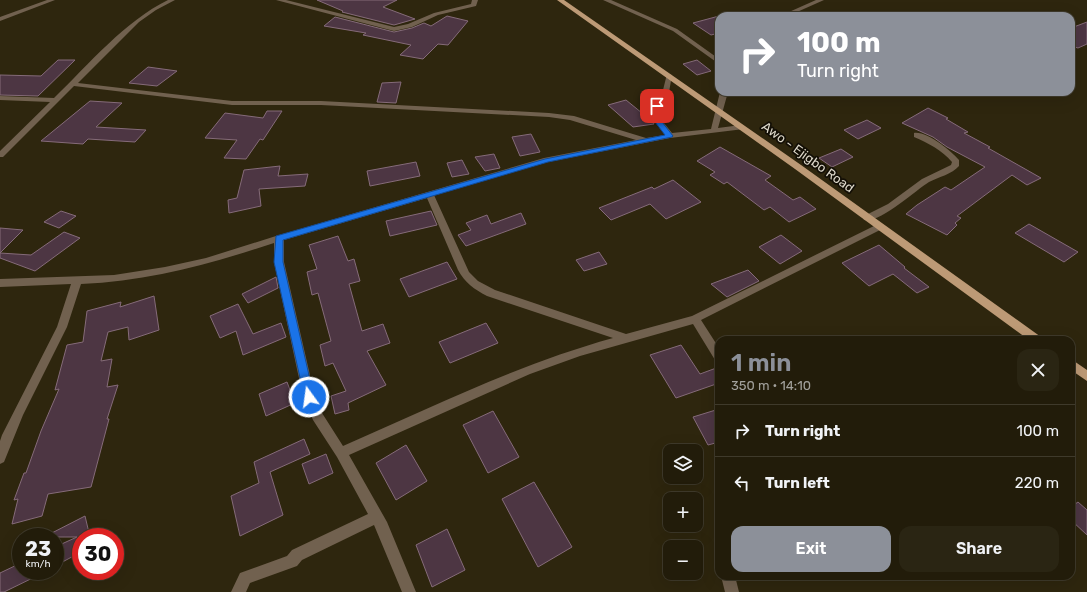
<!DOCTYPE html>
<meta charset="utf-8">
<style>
:root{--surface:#221c0a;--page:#2a2513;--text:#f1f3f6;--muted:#a2a19c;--line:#3f3a2b;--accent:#8c9099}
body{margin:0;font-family:Rubik,sans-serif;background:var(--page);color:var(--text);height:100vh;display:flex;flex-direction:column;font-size:15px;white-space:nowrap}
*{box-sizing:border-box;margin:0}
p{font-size:13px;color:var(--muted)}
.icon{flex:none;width:22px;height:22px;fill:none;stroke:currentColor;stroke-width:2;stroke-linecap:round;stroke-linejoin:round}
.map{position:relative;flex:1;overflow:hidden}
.side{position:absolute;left:715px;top:336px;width:360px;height:244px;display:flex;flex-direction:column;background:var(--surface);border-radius:12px;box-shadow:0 4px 16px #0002,0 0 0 1px var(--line)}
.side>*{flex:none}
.banner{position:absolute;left:715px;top:12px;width:360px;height:84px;border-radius:12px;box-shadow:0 4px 16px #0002,0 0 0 1px var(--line);background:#8c9099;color:#fff;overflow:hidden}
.fabs{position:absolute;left:663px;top:444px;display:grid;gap:8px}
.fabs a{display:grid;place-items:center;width:40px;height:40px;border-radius:8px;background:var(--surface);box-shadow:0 4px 16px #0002,0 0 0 1px var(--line);font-size:20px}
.speed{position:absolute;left:12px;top:528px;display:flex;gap:8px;font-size:20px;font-weight:700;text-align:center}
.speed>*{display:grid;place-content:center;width:52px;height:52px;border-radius:50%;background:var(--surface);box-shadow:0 4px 16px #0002,0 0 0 1px var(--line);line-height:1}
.speed small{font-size:10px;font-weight:400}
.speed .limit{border:6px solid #d22;background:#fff;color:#111}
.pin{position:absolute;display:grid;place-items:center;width:34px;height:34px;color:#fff;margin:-17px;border-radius:8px;box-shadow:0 2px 6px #0006}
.me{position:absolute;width:44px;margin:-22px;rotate:346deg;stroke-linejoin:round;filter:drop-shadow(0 0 3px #0008)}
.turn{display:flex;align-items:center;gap:14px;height:84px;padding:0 16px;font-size:18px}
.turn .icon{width:52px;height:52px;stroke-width:2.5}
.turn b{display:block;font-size:28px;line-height:34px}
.round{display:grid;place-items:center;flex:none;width:42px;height:42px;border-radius:12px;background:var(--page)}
.headline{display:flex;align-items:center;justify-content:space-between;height:68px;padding:0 16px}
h1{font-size:24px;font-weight:600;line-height:30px;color:var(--accent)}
.action{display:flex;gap:8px;margin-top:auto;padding:8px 16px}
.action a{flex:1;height:46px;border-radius:12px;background:var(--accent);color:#fff;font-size:16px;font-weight:600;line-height:46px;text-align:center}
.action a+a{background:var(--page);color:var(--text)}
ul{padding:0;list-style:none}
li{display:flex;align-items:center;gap:12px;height:52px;padding:0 16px;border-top:1px solid var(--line)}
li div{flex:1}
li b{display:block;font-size:15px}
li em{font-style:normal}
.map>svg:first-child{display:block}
.building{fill:#4d3643;stroke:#856b79}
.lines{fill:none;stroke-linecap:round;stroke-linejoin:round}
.street{fill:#71614f;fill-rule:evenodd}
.primary{fill:#bd9a76;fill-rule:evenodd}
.route{fill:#1a73e8;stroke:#114b97}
.labels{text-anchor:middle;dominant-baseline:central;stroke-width:3.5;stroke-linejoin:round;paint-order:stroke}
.street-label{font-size:13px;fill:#ddd8ca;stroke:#130f06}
</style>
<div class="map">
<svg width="1087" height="592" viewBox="0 0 1087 592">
<rect width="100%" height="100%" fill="#2e260e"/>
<path class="building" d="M 317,0 L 397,0 L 383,7 L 415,19 L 394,25 L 342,12 L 343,11 Z
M 447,16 L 468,21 L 448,45 L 438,44 L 423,59 L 400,55 L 411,45 L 363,35 L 366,33 L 324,26 L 335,17 L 394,32 L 412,28 L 424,23 L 431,26 Z
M 719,16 L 719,33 L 711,35 L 693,23 Z
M 1087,22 L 1087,44 L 1078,48 L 1071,46 L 1071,28 Z
M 58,60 L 75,60 L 38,96 L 0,95 L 0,75 L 41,76 Z
M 697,60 L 711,71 L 697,75 L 683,64 Z
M 148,67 L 177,71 L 157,86 L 129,83 Z
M 401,82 L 396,103 L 377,102 L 382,83 Z
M 626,100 L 653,122 L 654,124 L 633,127 L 608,105 Z
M 90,101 L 122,103 L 96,127 L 146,130 L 135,142 L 88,139 L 83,144 L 41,141 Z
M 928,108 L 948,118 L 946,119 L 968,132 L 964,133 L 990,147 L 988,148 L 1041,178 L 1027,185 L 1012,175 L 957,216 L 961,218 L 955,223 L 957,225 L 947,235 L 906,214 L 917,205 L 945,187 L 951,190 L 985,167 L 947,147 L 933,137 L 902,123 Z
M 267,111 L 282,111 L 263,140 L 260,139 L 246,159 L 224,158 L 237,140 L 205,138 L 225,113 L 263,118 Z
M 867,120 L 881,128 L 858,139 L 844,130 Z
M 531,134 L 540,152 L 520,156 L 512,137 Z
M 720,147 L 771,176 L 765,180 L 793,200 L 800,197 L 816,209 L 789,222 L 770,207 L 764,210 L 727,182 L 724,184 L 710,175 L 715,172 L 697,161 Z
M 841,149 L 853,157 L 832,167 L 819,158 Z
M 494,154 L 500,168 L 485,171 L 475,157 Z
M 462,160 L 469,174 L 452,177 L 447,163 Z
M 416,162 L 420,176 L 370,186 L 367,171 Z
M 280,166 L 278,176 L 308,174 L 305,186 L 259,189 L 261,206 L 229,213 L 228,200 L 237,198 L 244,170 Z
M 673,180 L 701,202 L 666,219 L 650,204 L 611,220 L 599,208 L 652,187 L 654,189 Z
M 61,211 L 76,216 L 59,228 L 44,222 Z
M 431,211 L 437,225 L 390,236 L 386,221 Z
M 521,213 L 526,224 L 466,246 L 458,235 L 471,230 L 466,223 L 487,215 L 491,224 Z
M 1029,224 L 1078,252 L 1064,262 L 1015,233 Z
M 0,228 L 23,230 L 0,253 L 31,255 L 64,232 L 80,238 L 35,271 L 0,258 Z
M 781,235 L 802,251 L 780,264 L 759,247 Z
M 338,236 L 348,261 L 354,259 L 360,281 L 349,284 L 362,331 L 383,324 L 390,343 L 367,351 L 386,385 L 348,403 L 349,410 L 335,414 L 331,396 L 346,391 L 333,363 L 325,366 L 320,345 L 331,341 L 318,293 L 312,295 L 307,272 L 317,269 L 309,245 Z
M 879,245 L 905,267 L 904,268 L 929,287 L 917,293 L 893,274 L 869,286 L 842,263 Z
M 599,252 L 607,264 L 584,271 L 576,260 Z
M 447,262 L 457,279 L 409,297 L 400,279 Z
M 748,270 L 759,281 L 727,297 L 711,284 Z
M 276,277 L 278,288 L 248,303 L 242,294 Z
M 154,296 L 159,330 L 129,340 L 128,327 L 108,332 L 101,361 L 112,359 L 107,387 L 118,385 L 107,419 L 109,419 L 91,487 L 48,494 L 42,516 L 12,524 L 18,499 L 14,500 L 24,473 L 26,473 L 41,431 L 59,389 L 55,390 L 67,345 L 83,342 L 87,311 L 121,302 L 120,307 Z
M 238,304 L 253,334 L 281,323 L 286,337 L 243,355 L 236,331 L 220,338 L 210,316 Z
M 486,323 L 498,343 L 450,363 L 439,342 Z
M 681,345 L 700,374 L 719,367 L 719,383 L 676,398 L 650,355 Z
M 287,382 L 295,403 L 266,416 L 259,394 Z
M 719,409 L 719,442 L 708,445 L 693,417 Z
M 493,411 L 519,457 L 488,473 L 463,425 Z
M 304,439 L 310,454 L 270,472 L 283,515 L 240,536 L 231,496 L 259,483 L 254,462 Z
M 406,445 L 427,481 L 396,500 L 376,463 Z
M 326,454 L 333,473 L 309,484 L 302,464 Z
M 534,482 L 572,547 L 538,567 L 502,499 Z
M 1078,502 L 1087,510 L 1087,535 L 1071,520 L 1071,507 Z
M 85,516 L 90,537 L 81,537 L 81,552 L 55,566 L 55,547 L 77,537 L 44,537 Z
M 447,529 L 465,570 L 432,587 L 416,545 Z
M 21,563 L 21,571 L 47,571 L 4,592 L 0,592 L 0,573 Z"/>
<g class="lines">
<path class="street" d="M 47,0 L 55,0 L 0,21 L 0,17 Z
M 168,0 L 175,0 L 156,10 L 139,22 L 78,83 L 232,101 L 321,101 L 549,113 L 574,116 L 646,138 L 665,135 L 652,118 L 653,106 L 661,98 L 667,74 L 672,75 L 668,98 L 661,106 L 660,118 L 672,133 L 711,129 L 720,92 L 728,92 L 718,128 L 741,125 L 745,127 L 744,129 L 670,138 L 548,162 L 434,195 L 469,272 L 478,281 L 495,290 L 626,334 L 692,316 L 876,225 L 879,224 L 884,227 L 882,229 L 701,320 L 719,348 L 719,361 L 715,360 L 693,324 L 580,356 L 530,374 L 349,455 L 387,522 L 416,592 L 402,592 L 374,525 L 302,560 L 297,566 L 250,583 L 246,592 L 231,592 L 240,573 L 287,556 L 292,550 L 368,514 L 337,457 L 313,420 L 303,397 L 274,262 L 274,243 C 210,264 150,281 81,284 L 67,327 L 23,415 L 4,462 L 0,464 L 0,441 L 2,435 L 57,327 L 71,284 L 0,287 L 0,279 L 114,275 L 165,267 L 206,258 L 276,236 L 544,158 L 636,140 L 570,120 L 549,117 L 321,105 L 232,105 L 74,86 L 3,157 L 0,157 L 0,151 L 50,102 L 0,100 L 0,96 L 54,98 C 89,64 125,21 168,0 ZM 427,198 L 458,270 C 465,283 474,289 487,296 L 613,338 C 519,364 432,407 343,446 L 322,413 L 315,397 L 284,262 L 284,240 Z
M 276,0 L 286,0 L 394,27 L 408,24 L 434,13 L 467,5 L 471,4 L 472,0 L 478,0 L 476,6 L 438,15 L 412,27 L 394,31 Z
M 603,0 L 611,0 L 677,29 L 719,59 L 719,64 L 673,31 Z
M 816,0 L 824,0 L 788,16 L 780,16 Z
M 914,133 C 927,131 951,151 959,160 L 959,166 C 952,174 939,177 929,182 C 916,190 879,224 864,220 L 863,218 L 864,216 L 888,204 L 922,179 L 951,165 L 952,162 C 942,150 928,143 914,137 Z
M 721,576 L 735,576 L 739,592 L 725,592 Z"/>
<path class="primary" d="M 557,0 L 564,0 L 801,165 L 1041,337 L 1042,340 L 1029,340 L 795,169 Z
M 1071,359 L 1087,370 L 1087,381 L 1071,370 Z"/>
</g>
<path class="route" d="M 655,104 L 660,106 L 659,118 L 673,136 L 672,137 L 548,162 L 283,240 L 283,262 L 314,397 L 312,400 L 309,401 L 305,400 L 274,262 L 276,236 L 545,159 L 665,135 L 652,118 Z"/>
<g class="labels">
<g class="street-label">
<text transform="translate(808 157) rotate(36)">Awo - Ejigbo Road</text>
</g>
</g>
</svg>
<div class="fabs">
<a><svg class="icon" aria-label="layers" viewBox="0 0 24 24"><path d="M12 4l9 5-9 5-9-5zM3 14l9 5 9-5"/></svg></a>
<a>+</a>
<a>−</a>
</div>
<div class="speed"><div>23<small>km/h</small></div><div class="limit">30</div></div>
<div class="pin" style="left:657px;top:106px;background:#d93025"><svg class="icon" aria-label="arrive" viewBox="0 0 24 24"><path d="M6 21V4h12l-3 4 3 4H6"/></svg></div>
<svg class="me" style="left:309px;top:397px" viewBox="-20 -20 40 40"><circle r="17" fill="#1a73e8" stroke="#fff" stroke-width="3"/><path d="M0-11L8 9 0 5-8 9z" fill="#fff"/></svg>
<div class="banner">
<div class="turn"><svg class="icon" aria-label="right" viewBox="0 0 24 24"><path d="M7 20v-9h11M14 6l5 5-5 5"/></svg><div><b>100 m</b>Turn right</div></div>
</div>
<section class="side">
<div class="headline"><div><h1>1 min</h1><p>350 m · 14:10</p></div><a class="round"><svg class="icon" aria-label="close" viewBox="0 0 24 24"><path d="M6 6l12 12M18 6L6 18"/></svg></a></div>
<ul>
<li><svg class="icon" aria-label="right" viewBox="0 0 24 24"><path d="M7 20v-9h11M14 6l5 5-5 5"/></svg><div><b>Turn right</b></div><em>100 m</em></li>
<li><svg class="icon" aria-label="left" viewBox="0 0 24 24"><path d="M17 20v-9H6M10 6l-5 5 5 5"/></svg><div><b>Turn left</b></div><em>220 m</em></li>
</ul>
<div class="action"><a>Exit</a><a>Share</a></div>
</section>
</div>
